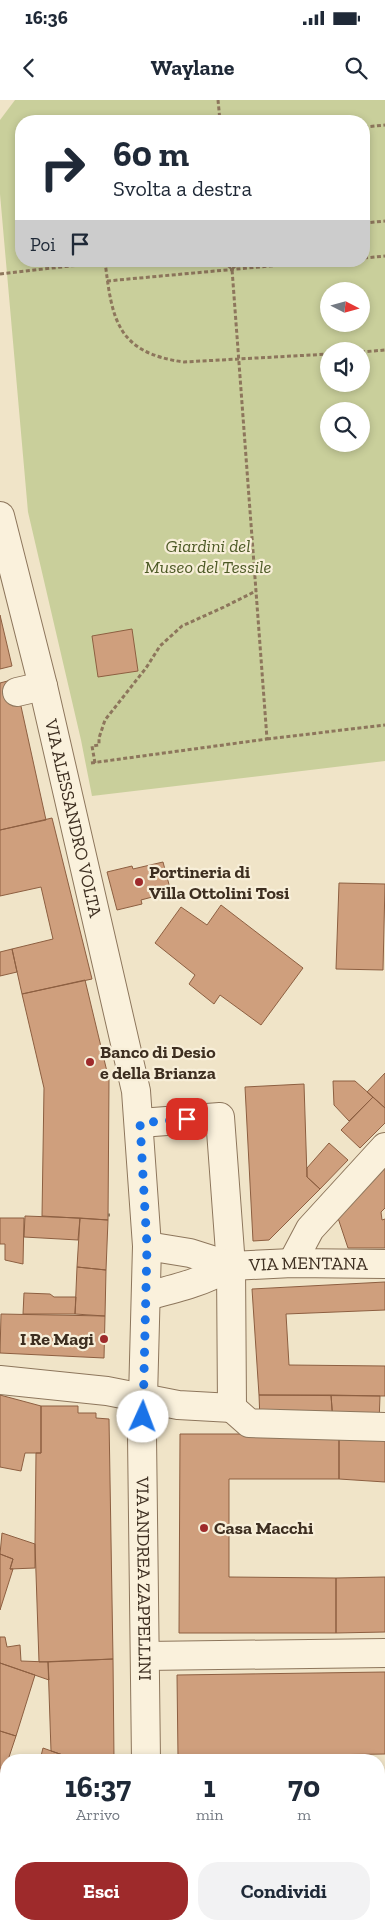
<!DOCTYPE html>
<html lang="it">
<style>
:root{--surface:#fff;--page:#f2f2f3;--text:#1f2937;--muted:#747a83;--accent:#9e2a2b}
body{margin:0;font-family:"Zilla Slab",serif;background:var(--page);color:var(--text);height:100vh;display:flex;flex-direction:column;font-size:19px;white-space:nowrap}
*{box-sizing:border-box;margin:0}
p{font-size:16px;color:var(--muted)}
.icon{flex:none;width:28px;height:28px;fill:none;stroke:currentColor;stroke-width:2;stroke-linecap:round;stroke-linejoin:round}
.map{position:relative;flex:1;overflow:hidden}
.side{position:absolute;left:0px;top:1654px;width:385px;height:176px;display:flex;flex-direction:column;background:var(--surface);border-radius:20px 20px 0 0;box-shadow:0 2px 8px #0003}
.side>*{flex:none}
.hud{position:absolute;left:15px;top:15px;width:355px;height:152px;border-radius:20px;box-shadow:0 2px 8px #0003;background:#fff;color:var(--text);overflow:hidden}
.needle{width:32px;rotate:96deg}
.controls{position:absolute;left:320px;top:182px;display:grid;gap:10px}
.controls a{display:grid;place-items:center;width:50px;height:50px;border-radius:50%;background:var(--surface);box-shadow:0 2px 8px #0003;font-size:25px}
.pin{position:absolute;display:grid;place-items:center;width:42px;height:42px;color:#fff;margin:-21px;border-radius:10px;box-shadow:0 2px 8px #0006}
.me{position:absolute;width:55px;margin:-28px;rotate:2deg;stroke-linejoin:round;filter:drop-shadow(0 0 4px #0008)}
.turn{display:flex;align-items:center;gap:18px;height:105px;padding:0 15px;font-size:22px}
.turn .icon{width:65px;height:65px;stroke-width:2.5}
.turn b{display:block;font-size:35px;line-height:42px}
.then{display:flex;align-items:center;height:48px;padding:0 15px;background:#0003;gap:10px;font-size:19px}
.eta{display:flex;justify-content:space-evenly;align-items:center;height:85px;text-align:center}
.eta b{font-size:30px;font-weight:700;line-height:35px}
.action{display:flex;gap:10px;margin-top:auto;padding:10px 15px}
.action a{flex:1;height:58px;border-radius:20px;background:var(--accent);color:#fff;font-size:20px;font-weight:700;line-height:58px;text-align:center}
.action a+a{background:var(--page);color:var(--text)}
.status{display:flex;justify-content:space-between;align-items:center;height:35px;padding:0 25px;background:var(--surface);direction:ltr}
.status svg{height:14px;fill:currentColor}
header{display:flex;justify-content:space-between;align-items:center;height:65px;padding:0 15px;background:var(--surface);font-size:22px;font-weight:700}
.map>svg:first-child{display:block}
.green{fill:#c9cf9b;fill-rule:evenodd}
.building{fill:#cf9f7d;stroke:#8d5f41}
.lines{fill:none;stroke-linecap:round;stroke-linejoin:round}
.minor-casing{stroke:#8d765c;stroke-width:30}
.path{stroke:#8d765c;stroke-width:3;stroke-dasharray:4 2.5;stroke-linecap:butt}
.minor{stroke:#faf1dc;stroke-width:28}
.route{stroke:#1a73e8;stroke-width:9;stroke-dasharray:0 16.2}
.poi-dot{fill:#9e2a2b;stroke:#f7eed8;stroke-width:2}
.labels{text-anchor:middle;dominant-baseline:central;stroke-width:4.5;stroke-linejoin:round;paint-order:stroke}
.park-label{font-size:18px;font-style:italic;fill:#4d5a26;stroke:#f7eed8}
.street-label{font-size:18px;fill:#3d2e20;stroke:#f7eed8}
.poi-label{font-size:18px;font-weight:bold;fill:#3d2e20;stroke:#f7eed8;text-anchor:start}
</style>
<div class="status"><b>16:36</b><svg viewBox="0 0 49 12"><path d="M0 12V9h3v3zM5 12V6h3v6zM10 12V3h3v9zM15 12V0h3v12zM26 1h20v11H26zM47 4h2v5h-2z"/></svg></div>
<header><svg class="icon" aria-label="back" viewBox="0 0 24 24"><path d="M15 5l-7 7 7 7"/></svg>Waylane<svg class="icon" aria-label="search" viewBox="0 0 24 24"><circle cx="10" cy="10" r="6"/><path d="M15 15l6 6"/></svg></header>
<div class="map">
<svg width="385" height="1829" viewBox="0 0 385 1829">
<rect width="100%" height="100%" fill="#f0e4c8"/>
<path class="green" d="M 15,0 L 385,0 L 385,661 L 92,696 L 81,640 L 28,412 L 0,94 L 0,20 ZM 21,21 L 364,21 L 364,161 L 21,161 ZM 329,191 L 361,191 L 361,224 L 329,224 ZM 329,251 L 361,251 L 361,284 L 329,284 ZM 329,311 L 361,311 L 361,344 L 329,344 Z
M 0,1817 L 6,1819 L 6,1824 L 21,1824 L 37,1829 L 0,1829 Z"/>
<path class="building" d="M 0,515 L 12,566 L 0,569 Z
M 132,529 L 138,571 L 98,577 L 92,536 Z
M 15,579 L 46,720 L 0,730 L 0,583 Z
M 52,718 L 92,879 L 22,894 L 12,849 L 53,839 L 41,787 L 0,796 L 0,730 Z
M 163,762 L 171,792 L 141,800 L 142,804 L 117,810 L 107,772 L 132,766 L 133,769 Z
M 339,783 L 385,784 L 383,870 L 336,869 Z
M 221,805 L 303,868 L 261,925 L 220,895 L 214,904 L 189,884 L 195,875 L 155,843 L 181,807 L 207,825 Z
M 12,849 L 17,872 L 0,876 L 0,852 Z
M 85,880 L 109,980 L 108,1120 L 42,1116 L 44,988 L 22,894 Z
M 385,973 L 385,1008 L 367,992 Z
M 333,981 L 355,981 L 373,997 L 349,1021 L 334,1005 Z
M 304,984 L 307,1077 L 320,1089 L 269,1140 L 253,1141 L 245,987 Z
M 373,997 L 385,1008 L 385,1023 L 360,1048 L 341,1030 Z
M 329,1043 L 348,1060 L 320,1089 L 307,1077 L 307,1068 Z
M 385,1066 L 385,1108 L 381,1112 L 382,1120 L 385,1119 L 385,1148 L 348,1148 L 338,1118 Z
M 25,1116 L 80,1118 L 78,1140 L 24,1137 Z
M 0,1118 L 24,1118 L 23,1164 L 5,1160 L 5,1144 L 0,1144 Z
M 80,1118 L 108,1120 L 106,1170 L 77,1167 Z
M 77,1167 L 106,1170 L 105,1216 L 75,1214 Z
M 385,1182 L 385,1210 L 286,1214 L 289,1265 L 385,1266 L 385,1296 L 259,1295 L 252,1189 Z
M 24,1193 L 50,1194 L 54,1197 L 76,1197 L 75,1214 L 23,1214 Z
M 1,1214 L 105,1216 L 104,1258 L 0,1253 Z
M 0,1295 L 41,1306 L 41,1353 L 25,1353 L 21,1371 L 0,1367 Z
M 259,1295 L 331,1295 L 333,1322 L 260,1320 Z
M 331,1295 L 380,1296 L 379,1323 L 333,1322 Z
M 41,1306 L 78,1306 L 78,1313 L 96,1313 L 96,1318 L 109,1319 L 113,1559 L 39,1562 L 35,1444 L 36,1353 L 41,1353 Z
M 180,1334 L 339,1334 L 339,1379 L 229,1379 L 229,1477 L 336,1478 L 336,1533 L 179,1533 Z
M 339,1334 L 385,1334 L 385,1382 L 339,1379 Z
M 2,1433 L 35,1444 L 35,1468 L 10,1469 L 13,1459 L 0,1454 Z
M 0,1454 L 13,1459 L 10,1469 L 13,1469 L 0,1510 Z
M 385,1477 L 385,1532 L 336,1533 L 336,1478 Z
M 0,1537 L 5,1537 L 7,1547 L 20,1545 L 21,1561 L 48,1562 L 49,1580 L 0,1563 Z
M 113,1559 L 114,1660 L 78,1660 L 51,1651 L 48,1562 Z
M 0,1563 L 35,1575 L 16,1636 L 0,1631 Z
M 385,1572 L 385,1654 L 178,1657 L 177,1575 Z
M 0,1631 L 16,1636 L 8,1660 L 6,1660 L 6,1691 L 0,1689 Z
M 43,1648 L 74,1659 L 74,1660 L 40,1660 Z
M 379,1684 L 379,1727 L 385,1727 L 385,1829 L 335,1829 L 335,1824 L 379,1824 Z
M 0,1689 L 6,1691 L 6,1799 L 0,1797 Z
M 177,1824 L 277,1824 L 277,1829 L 176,1829 Z"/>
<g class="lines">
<g class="minor-casing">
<g id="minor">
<path id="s1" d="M 0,416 L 43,586 L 136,991 L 147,1146 L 142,1336 L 146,1660"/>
<path d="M 17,592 L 43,586"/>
<path d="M 140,1023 L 220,1017 L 231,1166 L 232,1308"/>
<path id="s2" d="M 147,1146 L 190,1153 L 231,1166 L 292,1163 L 385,1164"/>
<path d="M 292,1163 L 310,1129 L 385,1047"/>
<path d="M 147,1196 C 178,1188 203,1182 231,1166"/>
<path d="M 0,1280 L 107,1291 L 178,1305 L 232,1308"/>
<path d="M 232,1308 L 249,1323 L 385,1327"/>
<path d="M 145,1556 L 385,1553"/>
<path d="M 146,1824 L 146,1829"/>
</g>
</g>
<path class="path" d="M 218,0 L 220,21
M 364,27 L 385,25
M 364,123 L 385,121
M 364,158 L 385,156
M 105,161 C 112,220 117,253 184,262 L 329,254
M 223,161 L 232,169
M 0,174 L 105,162
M 107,181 L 324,161
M 361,252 L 385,250
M 267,639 L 385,625
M 91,663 L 267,639 L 232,169 L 240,161
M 95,663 L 92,646 L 99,645 L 99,638 L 105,620 L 146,568 L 160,546 L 182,526 L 224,507 L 256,491
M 108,1115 L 110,1115
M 65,1829 L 67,1824"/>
<use href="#minor" class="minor"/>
</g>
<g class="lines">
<path class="route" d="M 143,1317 L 147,1146 L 140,1023 L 187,1019"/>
</g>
<g class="poi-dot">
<circle cx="139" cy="782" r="5"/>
<circle cx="90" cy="962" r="5"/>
<circle cx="104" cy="1239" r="5"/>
<circle cx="204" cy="1428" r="5"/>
</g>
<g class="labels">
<g class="park-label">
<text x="208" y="446">Giardini del<tspan x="208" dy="21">Museo del Tessile</tspan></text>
</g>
<g class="street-label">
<text stroke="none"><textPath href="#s1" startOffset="311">VIA ALESSANDRO VOLTA</textPath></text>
<text stroke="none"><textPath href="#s2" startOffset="164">VIA MENTANA</textPath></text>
<text stroke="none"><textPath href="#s1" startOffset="1079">VIA ANDREA ZAPPELLINI</textPath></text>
</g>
<g class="poi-label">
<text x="149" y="772">Portineria di<tspan x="149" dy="21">Villa Ottolini Tosi</tspan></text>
<text x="100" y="952">Banco di Desio<tspan x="100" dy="21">e della Brianza</tspan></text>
<text x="94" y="1239" text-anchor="end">I Re Magi</text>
<text x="214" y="1428">Casa Macchi</text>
</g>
</g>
</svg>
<div class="controls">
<a><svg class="needle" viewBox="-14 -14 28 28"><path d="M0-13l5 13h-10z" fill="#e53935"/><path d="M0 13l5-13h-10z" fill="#747a83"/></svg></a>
<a><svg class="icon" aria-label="sound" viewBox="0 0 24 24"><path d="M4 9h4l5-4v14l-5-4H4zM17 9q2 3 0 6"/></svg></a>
<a><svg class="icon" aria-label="search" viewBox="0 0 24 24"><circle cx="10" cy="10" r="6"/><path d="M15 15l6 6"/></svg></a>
</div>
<div class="pin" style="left:187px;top:1019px;background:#d93025"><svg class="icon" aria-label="arrive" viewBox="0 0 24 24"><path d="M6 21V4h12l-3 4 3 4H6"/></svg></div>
<svg class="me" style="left:143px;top:1317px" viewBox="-20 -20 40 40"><circle r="19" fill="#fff"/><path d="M0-13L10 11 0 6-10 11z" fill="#1a73e8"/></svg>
<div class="hud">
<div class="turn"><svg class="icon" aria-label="right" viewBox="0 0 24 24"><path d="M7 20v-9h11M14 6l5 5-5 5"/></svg><div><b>60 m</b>Svolta a destra</div></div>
<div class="then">Poi<svg class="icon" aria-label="arrive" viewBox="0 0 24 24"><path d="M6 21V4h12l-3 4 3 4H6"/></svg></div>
</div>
<section class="side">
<div class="eta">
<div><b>16:37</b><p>Arrivo</p></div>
<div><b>1</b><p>min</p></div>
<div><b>70</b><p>m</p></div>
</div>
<div class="action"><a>Esci</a><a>Condividi</a></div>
</section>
</div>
